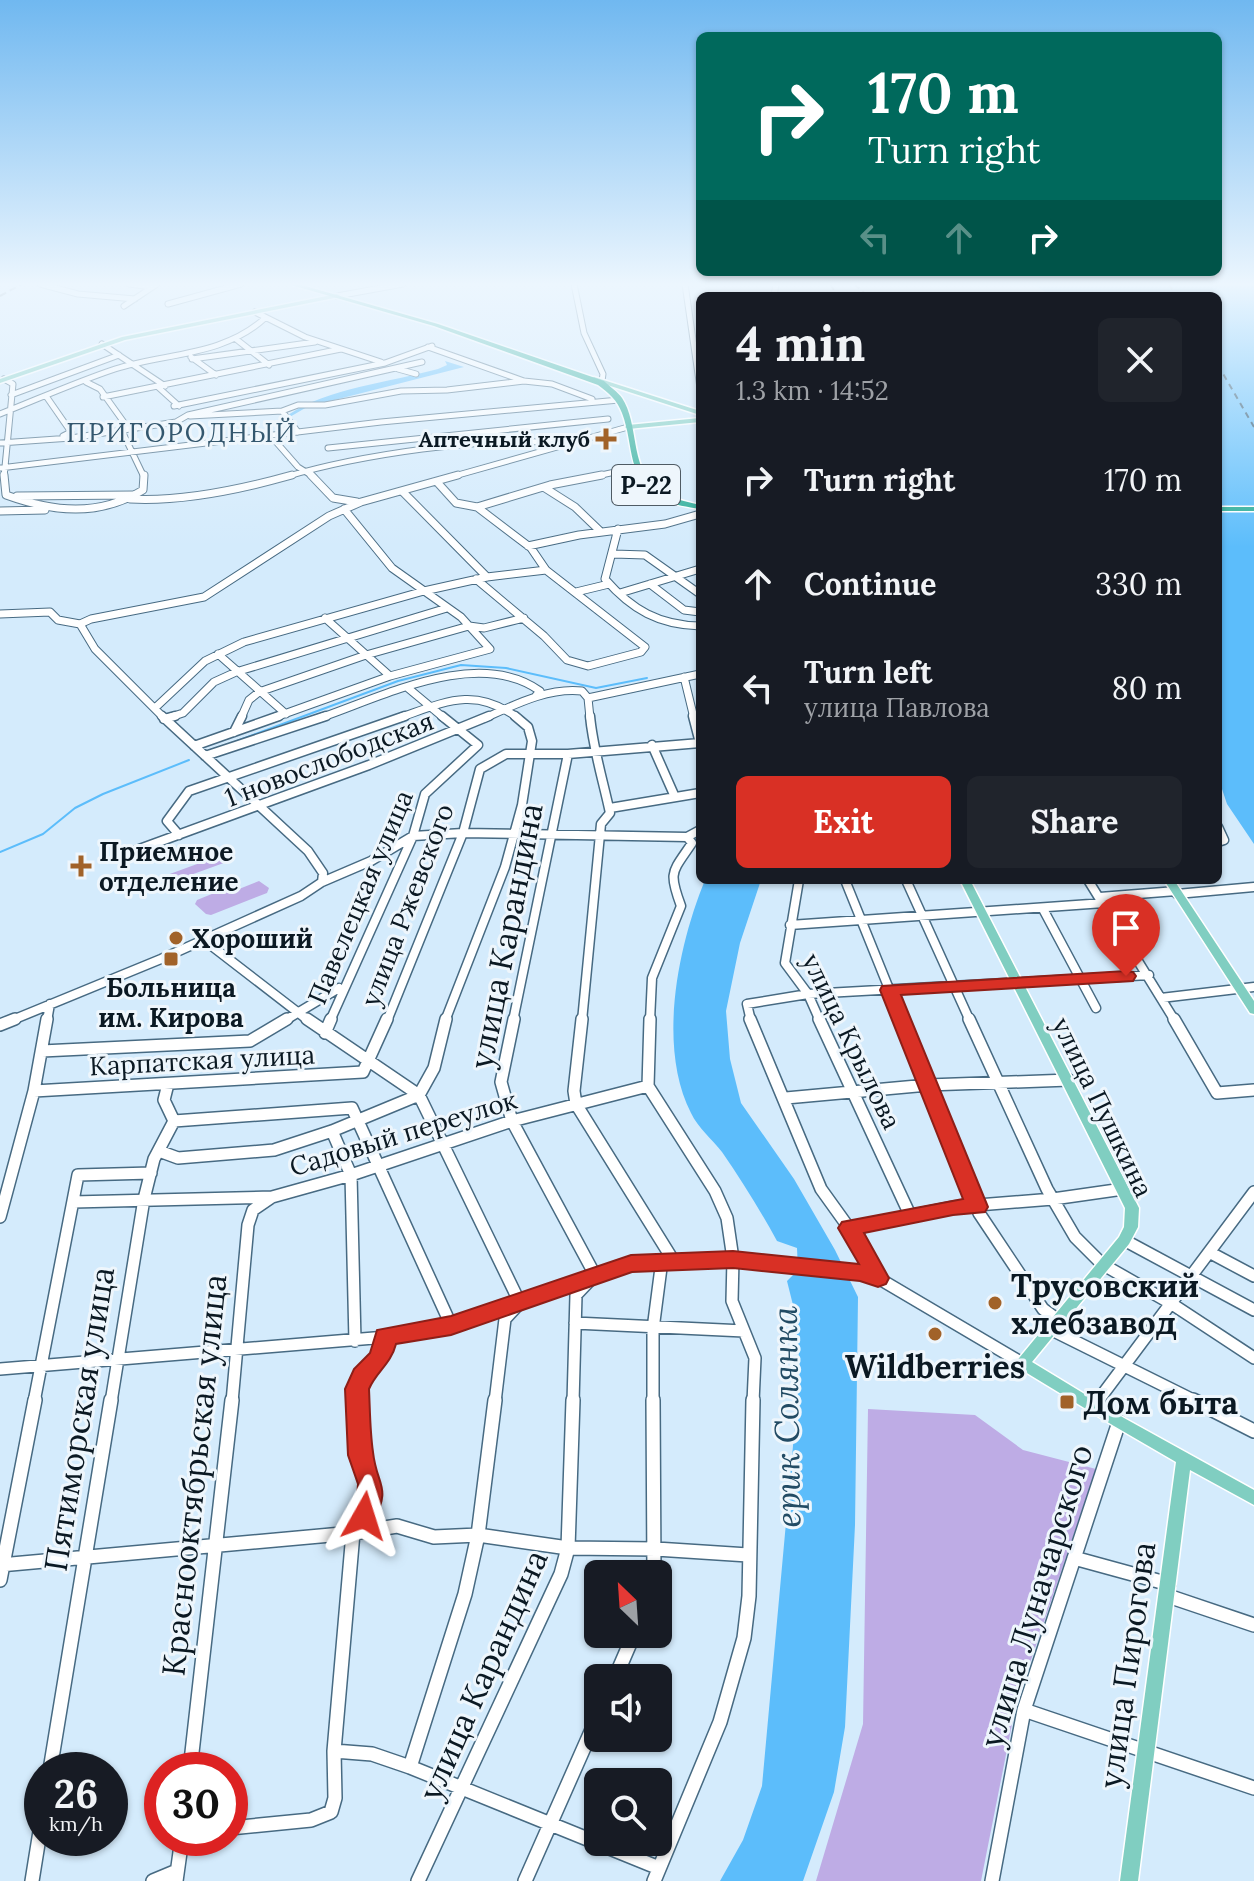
<!DOCTYPE html>
<meta charset="utf-8">
<style>
:root{--surface:#171b24;--page:#20242c;--text:#f1f3f6;--muted:#9ea1a6;--accent:#d93025}
body{margin:0;font-family:Lora,serif;background:var(--page);color:var(--text);height:100vh;display:flex;flex-direction:column;font-size:30px;white-space:nowrap}
*{box-sizing:border-box;margin:0}
p{font-size:26px;color:var(--muted)}
.icon{flex:none;width:44px;height:44px;fill:none;stroke:currentColor;stroke-width:2;stroke-linecap:round;stroke-linejoin:round}
.map{position:relative;flex:1;overflow:hidden}
.drawer{position:absolute;left:696px;top:292px;width:526px;height:592px;display:flex;flex-direction:column;background:var(--surface);border-radius:12px;box-shadow:0 2px 6px #0004}
.drawer>*{flex:none}
.top-card{position:absolute;left:696px;top:32px;width:526px;height:244px;border-radius:12px;box-shadow:0 2px 6px #0004;background:#00695c;color:#fff;overflow:hidden}
.needle{width:52px;rotate:335deg}
.buttons{position:absolute;left:584px;top:1560px;display:grid;gap:16px}
.buttons a{display:grid;place-items:center;width:88px;height:88px;border-radius:12px;background:var(--surface);box-shadow:0 2px 6px #0004;font-size:40px}
.speed{position:absolute;left:24px;top:1752px;display:flex;gap:16px;font-size:40px;font-weight:700;text-align:center}
.speed>*{display:grid;place-content:center;width:104px;height:104px;border-radius:50%;background:var(--surface);box-shadow:0 2px 6px #0004;line-height:1}
.speed small{font-size:20px;font-weight:400}
.speed .limit{border:12px solid #d22;background:#fff;color:#111}
.pin{position:absolute;display:grid;place-items:center;width:68px;height:68px;color:#fff;margin:-82px -34px;border-radius:50% 50% 50% 0;rotate:-45deg;box-shadow:0 0 8px #0007}
.pin .icon{rotate:45deg}
.me{position:absolute;width:88px;margin:-44px;rotate:6deg;stroke-linejoin:round;filter:drop-shadow(0 0 6px #0008)}
.turn{display:flex;align-items:center;gap:28px;height:168px;padding:0 40px;font-size:36px}
.turn .icon{width:104px;height:104px;stroke-width:2.5}
.turn b{display:block;font-size:56px;line-height:68px}
.lanes{display:flex;align-items:center;height:76px;padding:0 40px;background:#0003;justify-content:center;gap:40px;direction:ltr}
.lanes .off{opacity:.35}
.round{display:grid;place-items:center;flex:none;width:84px;height:84px;border-radius:12px;background:var(--page)}
.summary{display:flex;align-items:center;justify-content:space-between;height:136px;padding:0 40px}
h1{font-size:48px;font-weight:800;line-height:60px}
.primary-button{display:flex;gap:16px;margin-top:auto;padding:16px 40px}
.primary-button a{flex:1;height:92px;border-radius:12px;background:var(--accent);color:#fff;font-size:32px;font-weight:800;line-height:92px;text-align:center}
.primary-button a+a{background:var(--page);color:var(--text)}
ul{padding:0;list-style:none}
li{display:flex;align-items:center;gap:24px;height:104px;padding:0 40px}
li div{flex:1}
li b{display:block;font-size:30px}
li em{font-style:normal}
.map>svg:first-child{display:block}
.green{fill:#beace5}
.water{fill:#5cbdfb}
.lines{fill:none;stroke-linecap:round;stroke-linejoin:round}
.stream{stroke:#5cbdfb;stroke-width:2}
.ferry{stroke:#224b64;stroke-width:2;stroke-dasharray:6 5;stroke-linecap:butt}
.minor-far4-casing{stroke:#476a82;stroke-width:7}
.minor-far3-casing{stroke:#476a82;stroke-width:9}
.minor-far2-casing{stroke:#476a82;stroke-width:11}
.minor-far1-casing{stroke:#476a82;stroke-width:14}
.minor-casing{stroke:#476a82;stroke-width:16}
.major-casing{stroke:#fff;stroke-width:3}
.highway-casing{stroke:#fff;stroke-width:3}
.minor-far4{stroke:#fff;stroke-width:5}
.minor-far3{stroke:#fff;stroke-width:7}
.minor-far2{stroke:#fff;stroke-width:8}
.minor-far1{stroke:#fff;stroke-width:11}
.minor{stroke:#fff;stroke-width:13}
.major{fill:#80cec1;fill-rule:evenodd}
.highway{fill:#2cad98;fill-rule:evenodd}
.rail{stroke:#2e3e49;stroke-width:2;stroke-dasharray:7 4;stroke-linecap:butt}
.route{fill:#d93025;stroke:#8d1f18;stroke-width:2}
.poi-dot{fill:#a16229;stroke:#eef6fc;stroke-width:3}
.labels{text-anchor:middle;dominant-baseline:central;stroke-width:6;stroke-linejoin:round;paint-order:stroke}
.far-poi-label{font-size:22px;font-weight:bold;fill:#0b1923;stroke:#eef6fc;text-anchor:end}
.shield{fill:#eef6fc;stroke:#4f5b64;stroke-width:2}
.shield-label{font-size:24px;font-weight:bold;fill:#0b1923}
.far-quarter-label{font-size:26px;letter-spacing:2px;fill:#34576e;stroke:#eef6fc}
.street-label{font-size:26px;fill:#0b1923;stroke:#eef6fc}
.poi-label{font-size:26px;font-weight:bold;fill:#0b1923;stroke:#eef6fc;text-anchor:start}
.near-street-label{font-size:32px;fill:#0b1923;stroke:#eef6fc}
.near-poi-label{font-size:32px;font-weight:bold;fill:#0b1923;stroke:#eef6fc;text-anchor:start}
.near-water-label{font-size:34px;font-style:italic;fill:#224b64;stroke:#eef6fc}
</style>
<div class="map">
<svg width="1254" height="1881" viewBox="0 0 1254 1881">
<rect width="100%" height="100%" fill="#d4ebfc"/>
<path class="green" d="M 230,852 L 235,858 L 232,860 L 163,885 L 167,875 Z
M 259,881 L 269,888 L 267,893 L 211,915 L 206,914 L 195,904 L 197,900 L 229,887 L 239,889 Z
M 868,1409 L 975,1415 L 1023,1450 L 1096,1469 L 1016,1704 L 981,1881 L 816,1881 L 863,1724 Z"/>
<path class="water" d="M 1032,284 L 1254,284 L 1254,844 L 1227,804 L 1218,777 L 1218,296 L 1052,296 Z
M 445,361 L 464,367 L 307,407 L 288,418 L 288,415 C 328,388 391,382 438,369 L 447,365 Z
M 705,880 L 761,880 L 740,943 L 726,1011 L 730,1059 L 741,1103 L 794,1179 L 835,1250 L 858,1297 L 855,1525 L 845,1727 L 834,1792 L 803,1881 L 720,1881 L 743,1840 L 762,1786 L 800,1369 L 795,1313 L 787,1281 L 798,1270 L 797,1248 L 777,1241 C 760,1210 742,1181 722,1152 C 712,1139 698,1128 691,1113 C 657,1046 678,946 705,880 Z"/>
<g class="lines">
<path class="stream" d="M 237,741 L 398,681 L 461,665 L 506,668 L 596,688 L 647,678
M 0,852 L 43,834 L 75,808 L 103,794 L 189,760"/>
<path class="ferry" d="M 1169,284 L 1176,296
M 1218,365 L 1254,427"/>
<g class="minor-far4-casing">
<path id="minor-far4" d="M 40,284 L 78,294 L 135,299
M 129,284 L 152,287
M 574,284 L 584,333 L 603,374 L 602,381
M 685,284 L 700,388
M 337,296 L 403,284
M 774,296 L 776,284
M 168,304 L 241,284
M 124,306 L 157,284
M 255,312 L 305,337 L 381,362
M 236,339 L 269,365
M 102,344 L 165,386
M 428,347 L 524,381 L 552,384 L 592,399
M 191,357 L 216,375
M 192,359 L 315,342
M 398,369 L 416,374
M 4,379 L 13,384 L 4,477
M 86,382 L 100,389 L 128,428
M 158,387 L 179,406
M 11,395 L 119,355
M 46,396 L 71,432 L 63,436
M 103,397 L 341,349
M 174,406 L 385,363 L 432,346
M 0,414 C 38,399 76,382 115,369 C 166,353 224,356 265,318
M 190,416 L 282,411
M 121,429 L 144,477
M 298,432 L 282,411 L 298,405 L 325,405 L 401,391 L 447,390 L 524,381
M 270,435 L 298,467 L 314,477
M 0,443 L 71,438 L 176,422 L 188,415 L 422,362
M 328,448 L 608,419
M 0,468 L 381,422 L 619,400
M 285,477 C 359,455 485,436 561,443
M 451,477 L 628,427
M 592,477 L 615,472"/>
</g>
<g class="minor-far3-casing">
<path id="minor-far3" d="M 4,475 L 6,495 C 53,512 99,517 143,490 L 144,475
M 311,475 L 333,498 L 357,502
M 437,482 L 456,503 L 477,507 L 550,485 L 602,475
M 545,488 L 575,507 L 601,532
M 402,491 L 487,577
M 17,496 L 133,495
M 130,499 C 182,502 242,489 292,475
M 0,511 L 45,510
M 618,529 L 605,579 C 632,610 659,625 700,626
M 528,546 L 579,535 L 665,524 L 700,514
M 614,554 L 645,555 L 700,594
M 476,579 L 544,636 L 567,660 L 588,666 L 641,652 L 645,647 L 546,570 L 531,548 L 477,507
M 650,584 L 684,610 L 700,612
M 576,592 L 609,584
M 620,593 L 700,569
M 0,614 L 50,612 L 58,620 L 80,624
M 325,618 L 390,676
M 218,654 L 286,714
M 684,677 L 694,718
M 408,688 L 444,718
M 588,698 L 590,718
M 155,708 L 205,661 L 244,642 L 424,591 L 487,577 L 546,570
M 164,718 L 95,649 L 80,624 L 91,619 L 204,597 L 329,516 L 361,502 L 458,475
M 168,718 L 183,713 L 214,682 L 236,672 L 447,608
M 241,718 L 249,700 L 259,692 L 366,655 L 469,626 L 484,628 L 524,618
M 273,718 L 390,676 L 490,649 L 461,617 L 392,568 L 344,509
M 320,718 C 384,696 478,647 540,691 L 535,697
M 399,718 C 445,702 474,686 518,718
M 485,718 C 514,705 549,687 582,691 L 588,698 L 700,674"/>
</g>
<g class="minor-far2-casing">
<path id="minor-far2" d="M 162,716 L 308,851 L 323,873 L 322,882
M 693,716 L 700,743
M 164,719 L 175,716
M 234,732 L 242,716
M 652,745 L 675,797
M 194,746 L 279,716
M 205,756 L 326,716
M 610,808 L 700,793
M 1218,827 L 1224,840 L 1218,842
M 179,835 L 167,821 L 189,791 L 405,716
M 134,851 L 369,765 L 489,716
M 799,880 L 785,963 L 808,994 L 820,1021
M 845,880 L 902,1021
M 906,880 L 970,1021
M 1088,880 L 1175,1021
M 1177,894 L 1254,887
M 1100,897 L 1176,891
M 1043,909 L 1096,1008
M 790,925 L 1104,903
M 204,940 L 309,1021
M 1161,998 L 1254,987
M 10,1021 L 161,959 L 301,896 L 322,882 L 371,861 L 413,836 L 463,833 L 687,837
M 47,1021 L 50,1004
M 284,1021 L 339,988
M 330,1021 L 413,836 L 425,794 L 478,745 L 442,716
M 387,1021 L 463,833 L 480,769 L 506,754 L 568,754 L 700,743
M 445,1021 L 505,867 L 522,805 L 532,741 L 528,727 L 515,716
M 513,1021 L 568,754
M 582,1021 L 601,824 L 610,813 C 603,780 593,749 590,716
M 650,1021 L 652,978 L 681,906 C 668,871 672,873 692,843 L 687,837 L 700,830
M 751,1021 L 747,1004 L 808,994 L 1149,975"/>
</g>
<g class="minor-far1-casing">
<path id="minor-far1" d="M 307,1019 L 419,1095 L 520,1303
M 514,1019 L 501,1082 L 512,1121 L 595,1275 L 576,1295 L 573,1402
M 582,1019 L 574,1091 L 576,1104 L 673,1260
M 650,1019 L 648,1086 L 715,1191 L 727,1218 L 733,1259 L 732,1301 L 755,1358 L 753,1402
M 750,1019 L 821,1189 L 849,1228 L 878,1278
M 819,1019 L 910,1215
M 901,1019 L 979,1213 L 1043,1309 L 1058,1320
M 969,1019 L 1047,1189 L 1075,1237 L 1102,1264 L 1172,1304 L 1254,1358
M 1174,1019 L 1217,1093 L 1254,1090
M 0,1025 L 15,1019
M 325,1033 L 331,1019
M 42,1051 L 250,1041 L 287,1019
M 34,1091 L 363,1072 L 387,1019
M 786,1098 L 928,1085 L 1069,1080
M 174,1121 L 352,1108 L 451,1325
M 332,1131 L 351,1175 L 355,1341
M 159,1151 L 178,1158 L 274,1150 L 332,1131 L 419,1095 L 434,1068 L 446,1019
M 73,1202 L 272,1197 L 351,1175 L 512,1121 L 648,1086
M 0,1217 L 34,1091 L 47,1019
M 849,1228 L 953,1207 L 1053,1199 L 1123,1189
M 1124,1240 L 1254,1310
M 1209,1252 L 1254,1276
M 575,1323 L 744,1331
M 1050,1329 L 1197,1402
M 0,1369 L 386,1337 L 451,1325 L 631,1263 L 733,1259 L 860,1273 L 878,1278 L 1022,1363
M 34,1402 L 78,1175 L 151,1173
M 111,1402 L 144,1199 L 154,1159 L 174,1121 L 164,1100 L 168,1084
M 232,1402 L 248,1225 L 253,1210 L 272,1197
M 358,1402 C 356,1374 370,1377 381,1357 C 384,1351 385,1343 386,1337
M 495,1402 L 505,1319 L 518,1305
M 653,1402 L 653,1329 L 662,1260
M 1097,1402 L 1254,1192"/>
</g>
<g class="minor-casing">
<path id="minor" d="M 653,1400 L 654,1574
M 1193,1400 L 1254,1431
M 1094,1406 L 1098,1400
M 1074,1558 L 1169,1584
M 0,1565 L 353,1533 L 397,1526 L 434,1537 L 478,1535 L 568,1548 L 656,1549 L 748,1555
M 0,1580 L 35,1400
M 1168,1596 L 1254,1625
M 615,1678 L 634,1634
M 1024,1710 L 1254,1788
M 334,1751 L 372,1754 L 410,1767 L 659,1868
M 410,1767 L 465,1594 L 478,1535 L 495,1400
M 50,1770 L 111,1400
M 190,1770 L 232,1400
M 230,1828 L 311,1820 L 331,1812 L 335,1798 L 334,1751 L 353,1533 L 370,1498 L 371,1484 L 360,1455 L 358,1400
M 32,1881 L 42,1819
M 153,1881 L 177,1871
M 176,1881 L 182,1838
M 418,1881 L 561,1574 L 568,1548 L 573,1400
M 525,1881 L 598,1716
M 654,1881 L 720,1722 L 744,1638 L 749,1596 L 753,1400
M 992,1881 L 1024,1710 L 1119,1422"/>
</g>
<g class="major-casing">
<path id="major" d="M 337,294 L 340,296 L 339,297 L 125,340 L 0,383 L 0,379 L 122,337 Z
M 594,377 L 700,411 L 700,415 L 592,380 L 592,378 Z
M 700,418 L 700,422 L 628,429 L 625,427 L 628,425 Z
M 960,880 L 970,880 L 1139,1208 L 1138,1227 L 1129,1244 L 1032,1362 L 1124,1418 L 1254,1490 L 1254,1505 L 1190,1470 L 1138,1881 L 1120,1881 L 1176,1462 L 1114,1426 L 1017,1367 L 1015,1363 L 1119,1237 L 1124,1227 L 1125,1208 Z
M 1164,880 L 1174,880 L 1254,1001 L 1254,1014 L 1250,1013 Z"/>
</g>
<g class="highway-casing">
<path id="highway" d="M 288,284 L 298,284 L 438,324 L 604,381 C 610,387 618,392 622,398 C 639,424 630,464 654,486 C 667,498 684,501 700,505 L 700,509 C 688,507 674,505 664,500 C 625,479 635,447 622,413 C 617,400 609,393 598,385 L 434,326 Z
M 1218,507 L 1254,507 L 1254,511 L 1218,511 Z"/>
</g>
<use href="#minor-far4" class="minor-far4"/>
<use href="#minor-far3" class="minor-far3"/>
<use href="#minor-far2" class="minor-far2"/>
<use href="#minor-far1" class="minor-far1"/>
<use href="#minor" class="minor"/>
<use href="#major" class="major"/>
<use href="#highway" class="highway"/>
<path class="rail" d="M 830,284 L 838,296
M 854,284 L 868,296
M 0,296 L 22,284"/>
</g>
<linearGradient id="sky" x2="0" y2="1"><stop stop-color="#70b8f0"/><stop offset="0.52" stop-color="#ecf6fe"/><stop offset="1" stop-color="#ecf6fe" stop-opacity="0"/></linearGradient>
<rect width="1254" height="547" fill="url(#sky)"/>
<path class="route" d="M 1126,971 L 1133,972 L 1136,976 L 1133,981 L 901,995 L 988,1207 L 985,1212 L 953,1215 L 864,1233 L 889,1278 L 886,1284 L 878,1287 L 860,1281 L 733,1268 L 632,1272 L 451,1335 L 396,1344 C 391,1364 376,1372 369,1389 C 370,1410 370,1432 373,1452 C 377,1488 392,1484 373,1524 L 364,1527 L 355,1524 L 351,1516 L 357,1498 L 358,1484 L 348,1455 L 345,1389 L 354,1369 L 370,1353 L 377,1330 L 451,1316 L 631,1255 L 733,1251 L 859,1264 L 838,1228 L 842,1222 L 963,1199 L 880,990 L 882,986 Z"/>
<g class="poi-dot">
<path d="M602 427h8v8h8v8h-8v8h-8v-8h-8v-8h8z"/>
<path d="M77 854h8v8h8v8h-8v8h-8v-8h-8v-8h8z"/>
<circle cx="176" cy="938" r="8"/>
<rect x="163" y="951" width="16" height="16" rx="4"/>
<circle cx="995" cy="1303" r="8"/>
<circle cx="935" cy="1334" r="8"/>
<rect x="1059" y="1394" width="16" height="16" rx="4"/>
</g>
<g class="labels">
<g class="far-poi-label">
<text x="590" y="439">Аптечный клуб</text>
</g>
<rect class="shield" x="612" y="465" width="68" height="40" rx="6"/>
<g class="shield-label">
<text x="646" y="485">Р-22</text>
</g>
<g class="far-quarter-label">
<text x="182" y="432">ПРИГОРОДНЫЙ</text>
</g>
<g class="street-label">
<text transform="translate(329 759) rotate(-21)">1 новослободская</text>
<text transform="translate(360 897) rotate(-67)">Павелецкая улица</text>
<text transform="translate(407 905) rotate(-69)">улица Ржевского</text>
<text transform="translate(852 1041) rotate(64)">улица Крылова</text>
<text transform="translate(202 1060) rotate(-3)">Карпатская улица</text>
<text transform="translate(1103 1107) rotate(64)">улица Пушкина</text>
<text transform="translate(403 1133) rotate(-17)">Садовый переулок</text>
</g>
<g class="poi-label">
<text x="99" y="851">Приемное<tspan x="99" dy="30">отделение</tspan></text>
<text x="192" y="938">Хороший</text>
<text x="171" y="987" text-anchor="middle">Больница<tspan x="171" dy="30">им. Кирова</tspan></text>
</g>
<g class="near-street-label">
<text transform="translate(506 936) rotate(-79)">улица Карандина</text>
<text transform="translate(79 1419) rotate(-81)">Пятиморская улица</text>
<text transform="translate(194 1475) rotate(-84)">Краснооктябрьская улица</text>
<text transform="translate(1036 1596) rotate(-73)">улица Луначарского</text>
<text transform="translate(1127 1665) rotate(-82)">улица Пирогова</text>
<text transform="translate(483 1675) rotate(-66)">улица Карандина</text>
</g>
<g class="near-poi-label">
<text x="1011" y="1285">Трусовский<tspan x="1011" dy="37">хлебзавод</tspan></text>
<text x="935" y="1366" text-anchor="middle">Wildberries</text>
<text x="1083" y="1402">Дом быта</text>
</g>
<g class="near-water-label">
<text transform="translate(786 1417) rotate(-91)">ерик Солянка</text>
</g>
</g>
</svg>
<div class="buttons">
<a><svg class="needle" viewBox="-14 -14 28 28"><path d="M0-13l5 13h-10z" fill="#e53935"/><path d="M0 13l5-13h-10z" fill="#9ea1a6"/></svg></a>
<a><svg class="icon" aria-label="sound" viewBox="0 0 24 24"><path d="M4 9h4l5-4v14l-5-4H4zM17 9q2 3 0 6"/></svg></a>
<a><svg class="icon" aria-label="search" viewBox="0 0 24 24"><circle cx="10" cy="10" r="6"/><path d="M15 15l6 6"/></svg></a>
</div>
<div class="speed"><div>26<small>km/h</small></div><div class="limit">30</div></div>
<div class="pin" style="left:1126px;top:976px;background:#d93025"><svg class="icon" aria-label="arrive" viewBox="0 0 24 24"><path d="M6 21V4h12l-3 4 3 4H6"/></svg></div>
<svg class="me" style="left:364px;top:1516px" viewBox="-20 -20 40 40"><path d="M0-17L14 15 0 8-14 15z" fill="#d93025" stroke="#fff" stroke-width="4"/></svg>
<div class="top-card">
<div class="turn"><svg class="icon" aria-label="right" viewBox="0 0 24 24"><path d="M7 20v-9h11M14 6l5 5-5 5"/></svg><div><b>170 m</b>Turn right</div></div>
<div class="lanes"><svg class="icon off" aria-label="left" viewBox="0 0 24 24"><path d="M17 20v-9H6M10 6l-5 5 5 5"/></svg><svg class="icon off" aria-label="ahead" viewBox="0 0 24 24"><path d="M12 20V5M6 11l6-6 6 6"/></svg><svg class="icon" aria-label="right" viewBox="0 0 24 24"><path d="M7 20v-9h11M14 6l5 5-5 5"/></svg></div>
</div>
<section class="drawer">
<div class="summary"><div><h1>4 min</h1><p>1.3 km · 14:52</p></div><a class="round"><svg class="icon" aria-label="close" viewBox="0 0 24 24"><path d="M6 6l12 12M18 6L6 18"/></svg></a></div>
<ul>
<li><svg class="icon" aria-label="right" viewBox="0 0 24 24"><path d="M7 20v-9h11M14 6l5 5-5 5"/></svg><div><b>Turn right</b></div><em>170 m</em></li>
<li><svg class="icon" aria-label="ahead" viewBox="0 0 24 24"><path d="M12 20V5M6 11l6-6 6 6"/></svg><div><b>Continue</b></div><em>330 m</em></li>
<li><svg class="icon" aria-label="left" viewBox="0 0 24 24"><path d="M17 20v-9H6M10 6l-5 5 5 5"/></svg><div><b>Turn left</b><p>улица Павлова</p></div><em>80 m</em></li>
</ul>
<div class="primary-button"><a>Exit</a><a>Share</a></div>
</section>
</div>
